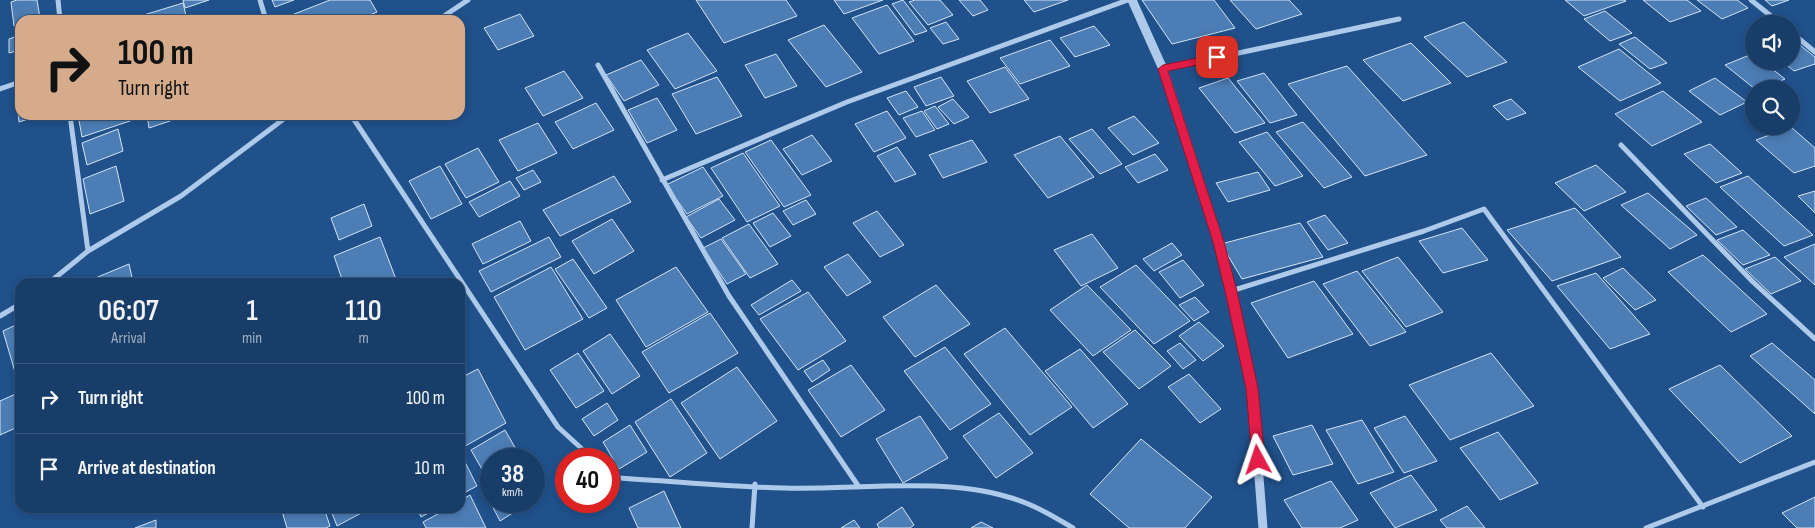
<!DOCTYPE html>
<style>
:root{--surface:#183d68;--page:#254871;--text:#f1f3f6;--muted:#9faec0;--line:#36567c}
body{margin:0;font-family:"Sofia Sans Condensed",sans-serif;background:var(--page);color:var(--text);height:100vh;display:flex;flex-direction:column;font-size:19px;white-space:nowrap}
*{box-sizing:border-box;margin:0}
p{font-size:16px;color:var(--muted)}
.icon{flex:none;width:28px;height:28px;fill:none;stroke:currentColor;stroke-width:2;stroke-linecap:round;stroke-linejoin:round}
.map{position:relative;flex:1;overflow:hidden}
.sheet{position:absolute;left:15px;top:278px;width:450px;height:235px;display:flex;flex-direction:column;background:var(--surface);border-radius:15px;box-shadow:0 2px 8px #0003,0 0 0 1px var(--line)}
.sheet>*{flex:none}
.hud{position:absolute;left:15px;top:15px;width:450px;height:105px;border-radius:15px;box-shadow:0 2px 8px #0003,0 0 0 1px var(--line);background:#d6ab8b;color:#111;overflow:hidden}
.fabs{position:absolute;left:1745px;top:15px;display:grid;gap:10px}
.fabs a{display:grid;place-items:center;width:55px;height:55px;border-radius:50%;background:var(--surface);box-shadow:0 2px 8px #0003,0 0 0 1px var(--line);font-size:25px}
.speed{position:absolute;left:480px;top:448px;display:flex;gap:10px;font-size:25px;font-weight:700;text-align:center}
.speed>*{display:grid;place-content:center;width:65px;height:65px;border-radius:50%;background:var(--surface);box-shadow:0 2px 8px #0003,0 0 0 1px var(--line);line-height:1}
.speed small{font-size:12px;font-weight:400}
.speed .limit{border:8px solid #d22;background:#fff;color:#111}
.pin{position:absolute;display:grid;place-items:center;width:42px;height:42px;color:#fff;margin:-21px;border-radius:10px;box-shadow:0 2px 8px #0006}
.me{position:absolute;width:55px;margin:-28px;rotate:355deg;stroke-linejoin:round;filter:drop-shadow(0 0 4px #0008)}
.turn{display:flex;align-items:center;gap:18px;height:105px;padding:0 20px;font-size:22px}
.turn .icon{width:65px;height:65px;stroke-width:2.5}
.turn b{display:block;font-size:35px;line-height:42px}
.eta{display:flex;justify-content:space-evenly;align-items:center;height:85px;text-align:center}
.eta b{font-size:30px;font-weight:600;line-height:35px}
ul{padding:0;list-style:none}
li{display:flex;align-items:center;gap:15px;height:70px;padding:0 20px;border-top:1px solid var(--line)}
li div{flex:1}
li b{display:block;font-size:19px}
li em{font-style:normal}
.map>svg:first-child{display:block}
.building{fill:#4d7db5;stroke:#d2e4f8}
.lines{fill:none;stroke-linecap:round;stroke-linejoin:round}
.minor{stroke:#aecaeb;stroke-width:5}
.tertiary{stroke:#aecaeb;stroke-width:9}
.route{fill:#e11d48;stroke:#92132f}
</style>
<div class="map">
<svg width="1815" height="528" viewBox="0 0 1815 528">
<rect width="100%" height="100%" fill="#20518b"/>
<path class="building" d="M 17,0 L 37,0 L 40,18 L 20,20 L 20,24 L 14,26 L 11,2 Z
M 183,0 L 209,0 L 185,8 Z
M 272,0 L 294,0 L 275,7 Z
M 330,0 L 370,0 L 377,12 L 358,20 L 279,20 Z
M 696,0 L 786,0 L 797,16 L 724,43 Z
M 834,0 L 883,0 L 844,14 Z
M 903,0 L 927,31 L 915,35 L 892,4 Z
M 915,0 L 940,0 L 953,15 L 928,25 L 909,2 Z
M 959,0 L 980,0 L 988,10 L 973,16 Z
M 1024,0 L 1068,0 L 1034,12 Z
M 1142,0 L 1214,0 L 1235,28 L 1172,44 Z
M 1230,0 L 1289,0 L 1302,14 L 1256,29 Z
M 1565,0 L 1624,0 L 1626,1 L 1584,16 Z
M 1643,0 L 1687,0 L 1701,11 L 1670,22 Z
M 1697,0 L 1737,0 L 1748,8 L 1722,19 Z
M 1765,0 L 1789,0 L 1772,6 Z
M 183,3 L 187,20 L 135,20 L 134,18 Z
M 887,5 L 914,41 L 879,54 L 852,18 Z
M 1605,11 L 1632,33 L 1610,41 L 1584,19 Z
M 520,14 L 534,36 L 498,50 L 484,28 Z
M 946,22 L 959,39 L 943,44 L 930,28 Z
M 1464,22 L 1507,62 L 1467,77 L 1424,37 Z
M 824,25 L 862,72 L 826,87 L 788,40 Z
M 1094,26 L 1110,45 L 1075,57 L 1060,38 Z
M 688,33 L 717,71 L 675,89 L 647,50 Z
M 20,35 L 20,50 L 9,53 L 9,39 Z
M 1635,37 L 1667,63 L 1650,69 L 1619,44 Z
M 1791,38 L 1815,57 L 1815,64 L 1794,71 L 1782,61 L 1791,61 Z
M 1050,40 L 1070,66 L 1020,84 L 1000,58 Z
M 1411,43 L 1451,83 L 1403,101 L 1363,60 Z
M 1619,49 L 1661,83 L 1620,101 L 1578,67 Z
M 776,54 L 797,86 L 765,98 L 745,65 Z
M 1752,54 L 1754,61 L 1762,61 L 1785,79 L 1761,89 L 1755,89 L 1725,65 Z
M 641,60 L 659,85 L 624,101 L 606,75 Z
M 1347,66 L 1427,155 L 1365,176 L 1288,84 Z
M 1005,67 L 1029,99 L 990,113 L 967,81 Z
M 564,71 L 583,98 L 543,116 L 525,88 Z
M 1264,73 L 1297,115 L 1270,123 L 1237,81 Z
M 717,77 L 742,116 L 696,134 L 672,94 Z
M 941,77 L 954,96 L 926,106 L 914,87 Z
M 1228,78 L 1265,123 L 1235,133 L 1199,88 Z
M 1715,78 L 1747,102 L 1720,115 L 1689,91 Z
M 906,91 L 918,107 L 899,115 L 887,98 Z
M 1663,91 L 1702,122 L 1652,146 L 1615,114 Z
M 20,92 L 20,115 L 41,115 L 19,122 L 16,93 Z
M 657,98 L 677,130 L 647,143 L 628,110 Z
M 953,99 L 969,117 L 954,124 L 938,107 Z
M 1511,99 L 1526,113 L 1507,120 L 1493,106 Z
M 596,103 L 614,130 L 573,149 L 555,122 Z
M 935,106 L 949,124 L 937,129 L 924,111 Z
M 887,111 L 906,138 L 874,152 L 855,124 Z
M 922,111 L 935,130 L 916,137 L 903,118 Z
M 78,115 L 135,115 L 136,119 L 82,137 Z
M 147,115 L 188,115 L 149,128 Z
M 1134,116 L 1159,143 L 1133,155 L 1108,128 Z
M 1303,122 L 1352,177 L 1324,188 L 1276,132 Z
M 538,123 L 557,153 L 518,171 L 499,140 Z
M 1791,127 L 1815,148 L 1815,166 L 1794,173 L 1756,140 Z
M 118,129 L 123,151 L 87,165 L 82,143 Z
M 1092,129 L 1122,164 L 1100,174 L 1069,139 Z
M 1267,132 L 1303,176 L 1275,186 L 1239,142 Z
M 812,135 L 832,161 L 802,175 L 783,149 Z
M 1060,136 L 1094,177 L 1048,198 L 1014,155 Z
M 771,140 L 811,195 L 784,207 L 745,152 Z
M 972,140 L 987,162 L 943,178 L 929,155 Z
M 1710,144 L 1742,173 L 1716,183 L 1684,154 Z
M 897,147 L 916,174 L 895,182 L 877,156 Z
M 478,148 L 499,182 L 466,198 L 445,164 Z
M 743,153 L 780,206 L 747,222 L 711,168 Z
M 1155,154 L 1168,170 L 1138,183 L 1125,167 Z
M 1596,165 L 1626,192 L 1584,211 L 1555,183 Z
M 116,166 L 124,201 L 90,214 L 83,179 Z
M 440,166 L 462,204 L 431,219 L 409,181 Z
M 703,167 L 723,196 L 687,214 L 666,185 Z
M 533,170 L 541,182 L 524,190 L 516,178 Z
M 1258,172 L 1270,190 L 1228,202 L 1216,183 Z
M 614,176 L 631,202 L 560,236 L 543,210 Z
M 1748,176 L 1813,235 L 1784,246 L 1720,187 Z
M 510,181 L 520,196 L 479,217 L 469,202 Z
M 1815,191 L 1815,213 L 1798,196 Z
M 1648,193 L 1697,235 L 1670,249 L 1621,205 Z
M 1706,198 L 1737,227 L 1716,235 L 1686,206 Z
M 719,199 L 735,220 L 701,238 L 686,217 Z
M 806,200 L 816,214 L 793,225 L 783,211 Z
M 364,204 L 372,226 L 339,240 L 331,218 Z
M 1575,208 L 1621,257 L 1552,281 L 1507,230 Z
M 877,211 L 904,245 L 880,257 L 853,223 Z
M 773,213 L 791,236 L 770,247 L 753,223 Z
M 1325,215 L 1348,243 L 1328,250 L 1307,222 Z
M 612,219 L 634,251 L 594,274 L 572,241 Z
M 520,221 L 531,241 L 483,264 L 472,244 Z
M 1300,223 L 1323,257 L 1242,279 L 1221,244 Z
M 749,224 L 778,264 L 750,278 L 722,238 Z
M 1462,228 L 1488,260 L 1443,273 L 1419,241 Z
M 1743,230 L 1770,255 L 1743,265 L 1717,240 Z
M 1092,234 L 1118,268 L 1081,286 L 1054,250 Z
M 380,237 L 397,282 L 343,282 L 334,256 Z
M 549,237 L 561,257 L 491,292 L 479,271 Z
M 721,239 L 746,274 L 727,284 L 703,248 Z
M 1172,243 L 1182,255 L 1154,271 L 1143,259 Z
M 1815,244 L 1815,285 L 1784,257 Z
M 848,254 L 871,282 L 847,296 L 824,267 Z
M 1703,255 L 1767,314 L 1731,332 L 1668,272 Z
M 1398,257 L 1443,312 L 1406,327 L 1362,271 Z
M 1775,257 L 1801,281 L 1771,294 L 1745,269 Z
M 573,259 L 607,308 L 589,318 L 555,269 Z
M 1183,260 L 1204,285 L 1180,298 L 1159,272 Z
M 129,264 L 133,282 L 93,282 L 93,279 Z
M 1136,265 L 1190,321 L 1154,344 L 1100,287 Z
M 551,267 L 583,319 L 525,350 L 494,297 Z
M 676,267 L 708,312 L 646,347 L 616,300 Z
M 1623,268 L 1656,300 L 1635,310 L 1603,278 Z
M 1357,271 L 1406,332 L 1370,346 L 1323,284 Z
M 1596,273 L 1650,334 L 1610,349 L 1557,286 Z
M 792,280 L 801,291 L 759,315 L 751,305 Z
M 1314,281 L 1353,334 L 1288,358 L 1251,303 Z
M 936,285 L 970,324 L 915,357 L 883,317 Z
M 1087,285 L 1131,330 L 1093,356 L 1050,310 Z
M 808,292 L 846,341 L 798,370 L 760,319 Z
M 1195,297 L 1209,312 L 1194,321 L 1179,305 Z
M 710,313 L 738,353 L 669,393 L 642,352 Z
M 1199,322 L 1224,346 L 1203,361 L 1179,336 Z
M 20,323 L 20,370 L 15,372 L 3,331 Z
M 1005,328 L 1072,407 L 1030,435 L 964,354 Z
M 1135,330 L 1171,366 L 1139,389 L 1103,352 Z
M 610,334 L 640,376 L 612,394 L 583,351 Z
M 1180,343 L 1196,360 L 1183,369 L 1167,351 Z
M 1772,343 L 1815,380 L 1815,414 L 1750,356 Z
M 945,347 L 991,404 L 950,430 L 904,371 Z
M 1080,349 L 1128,404 L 1093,428 L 1045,371 Z
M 578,353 L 604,391 L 576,408 L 550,370 Z
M 1491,353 L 1534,406 L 1450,440 L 1409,385 Z
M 823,360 L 830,370 L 812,382 L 804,371 Z
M 851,365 L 885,410 L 841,437 L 808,390 Z
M 1720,365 L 1792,436 L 1740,463 L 1669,389 Z
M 737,367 L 777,421 L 720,459 L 681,403 Z
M 478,369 L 506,423 L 460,449 L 460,378 Z
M 1189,374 L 1221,409 L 1200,423 L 1168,387 Z
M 20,392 L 20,426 L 0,435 L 0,401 Z
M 671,399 L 707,453 L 670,477 L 635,422 Z
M 607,403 L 618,420 L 594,436 L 582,419 Z
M 999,413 L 1033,453 L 996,478 L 963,436 Z
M 920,416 L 948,458 L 903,483 L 876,439 Z
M 1405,416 L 1437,461 L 1404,473 L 1374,428 Z
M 1362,420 L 1394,472 L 1358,484 L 1326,430 Z
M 630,425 L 647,452 L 619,469 L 603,442 Z
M 1312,425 L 1333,464 L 1293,475 L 1273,436 Z
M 505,430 L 521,458 L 491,459 L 491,476 L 487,478 L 471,450 Z
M 1498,432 L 1538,483 L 1500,500 L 1460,448 Z
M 1141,439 L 1212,497 L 1185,528 L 1129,528 L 1090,494 Z
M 461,454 L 477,486 L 460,495 L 460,455 Z
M 1411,475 L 1437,510 L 1395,528 L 1370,493 Z
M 1331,481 L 1358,520 L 1340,528 L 1302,528 L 1284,500 Z
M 491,483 L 491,501 L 532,501 L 500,521 L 483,488 Z
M 664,491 L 681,528 L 638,528 L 629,508 Z
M 470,495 L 486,528 L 426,528 L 423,522 L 449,508 L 460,508 L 460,501 Z
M 1815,497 L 1815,528 L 1797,528 L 1782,513 Z
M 1467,506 L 1485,528 L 1447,528 L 1440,520 Z
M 902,507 L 914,525 L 910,528 L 879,528 L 877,524 Z
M 281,508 L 324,508 L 330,526 L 326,528 L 287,528 Z
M 330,508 L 363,508 L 365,511 L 337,526 Z
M 417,508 L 438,508 L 421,517 Z
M 156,520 L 156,528 L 135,528 Z
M 854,520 L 860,528 L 841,528 Z
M 981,522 L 993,528 L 971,528 Z"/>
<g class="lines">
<path class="minor" d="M 58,0 L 60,20
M 260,0 L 266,20
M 1751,0 L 1781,24
M 438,20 L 468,0
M 1791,32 L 1815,52
M 598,65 L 729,296 L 859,487
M 1163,69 L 1399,19
M 0,89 L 20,82
M 70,115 L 88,251
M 351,115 L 558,427 L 593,459
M 1621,145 L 1753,282 L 1815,339
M 662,180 L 847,102 L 1128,0
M 50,282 L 88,251 L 181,196 L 289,115
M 1231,291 L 1424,231 L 1484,209 L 1703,507
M 0,316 L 20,304
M 609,471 L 617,478 C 673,481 729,487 784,488 C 855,490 940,477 1008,497 C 1031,503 1053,516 1073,528
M 752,528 L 755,484
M 1646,528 L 1815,462"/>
<path class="tertiary" d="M 1132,0 L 1163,69 L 1219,242 L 1252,388 L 1263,528"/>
</g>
<path class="route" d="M 1217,54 L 1222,57 L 1221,60 L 1168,71 L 1224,242 L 1237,291 L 1258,388 L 1265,460 L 1263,464 L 1258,466 L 1254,464 L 1252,460 L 1246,388 L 1225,291 L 1213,242 L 1158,69 L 1163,65 Z"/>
</svg>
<div class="fabs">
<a><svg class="icon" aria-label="sound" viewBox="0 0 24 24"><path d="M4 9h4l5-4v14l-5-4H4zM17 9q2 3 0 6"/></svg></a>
<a><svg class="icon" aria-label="search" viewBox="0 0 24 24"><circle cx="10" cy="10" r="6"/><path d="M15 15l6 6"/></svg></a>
</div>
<div class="speed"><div>38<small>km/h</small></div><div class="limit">40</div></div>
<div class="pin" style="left:1217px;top:57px;background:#d93025"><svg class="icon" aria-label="arrive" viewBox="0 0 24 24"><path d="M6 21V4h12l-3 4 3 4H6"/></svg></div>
<svg class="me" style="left:1258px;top:460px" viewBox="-20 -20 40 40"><path d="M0-17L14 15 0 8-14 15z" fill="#e11d48" stroke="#fff" stroke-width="4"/></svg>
<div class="hud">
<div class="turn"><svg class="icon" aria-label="right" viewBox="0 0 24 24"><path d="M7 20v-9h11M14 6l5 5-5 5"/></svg><div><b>100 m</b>Turn right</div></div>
</div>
<section class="sheet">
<div class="eta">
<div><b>06:07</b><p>Arrival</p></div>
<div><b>1</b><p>min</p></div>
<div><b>110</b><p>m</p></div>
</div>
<ul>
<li><svg class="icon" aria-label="right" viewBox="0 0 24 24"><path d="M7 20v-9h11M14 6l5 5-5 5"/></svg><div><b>Turn right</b></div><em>100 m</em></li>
<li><svg class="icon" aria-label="arrive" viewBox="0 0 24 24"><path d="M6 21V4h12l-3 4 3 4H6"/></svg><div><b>Arrive at destination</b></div><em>10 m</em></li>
</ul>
</section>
</div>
